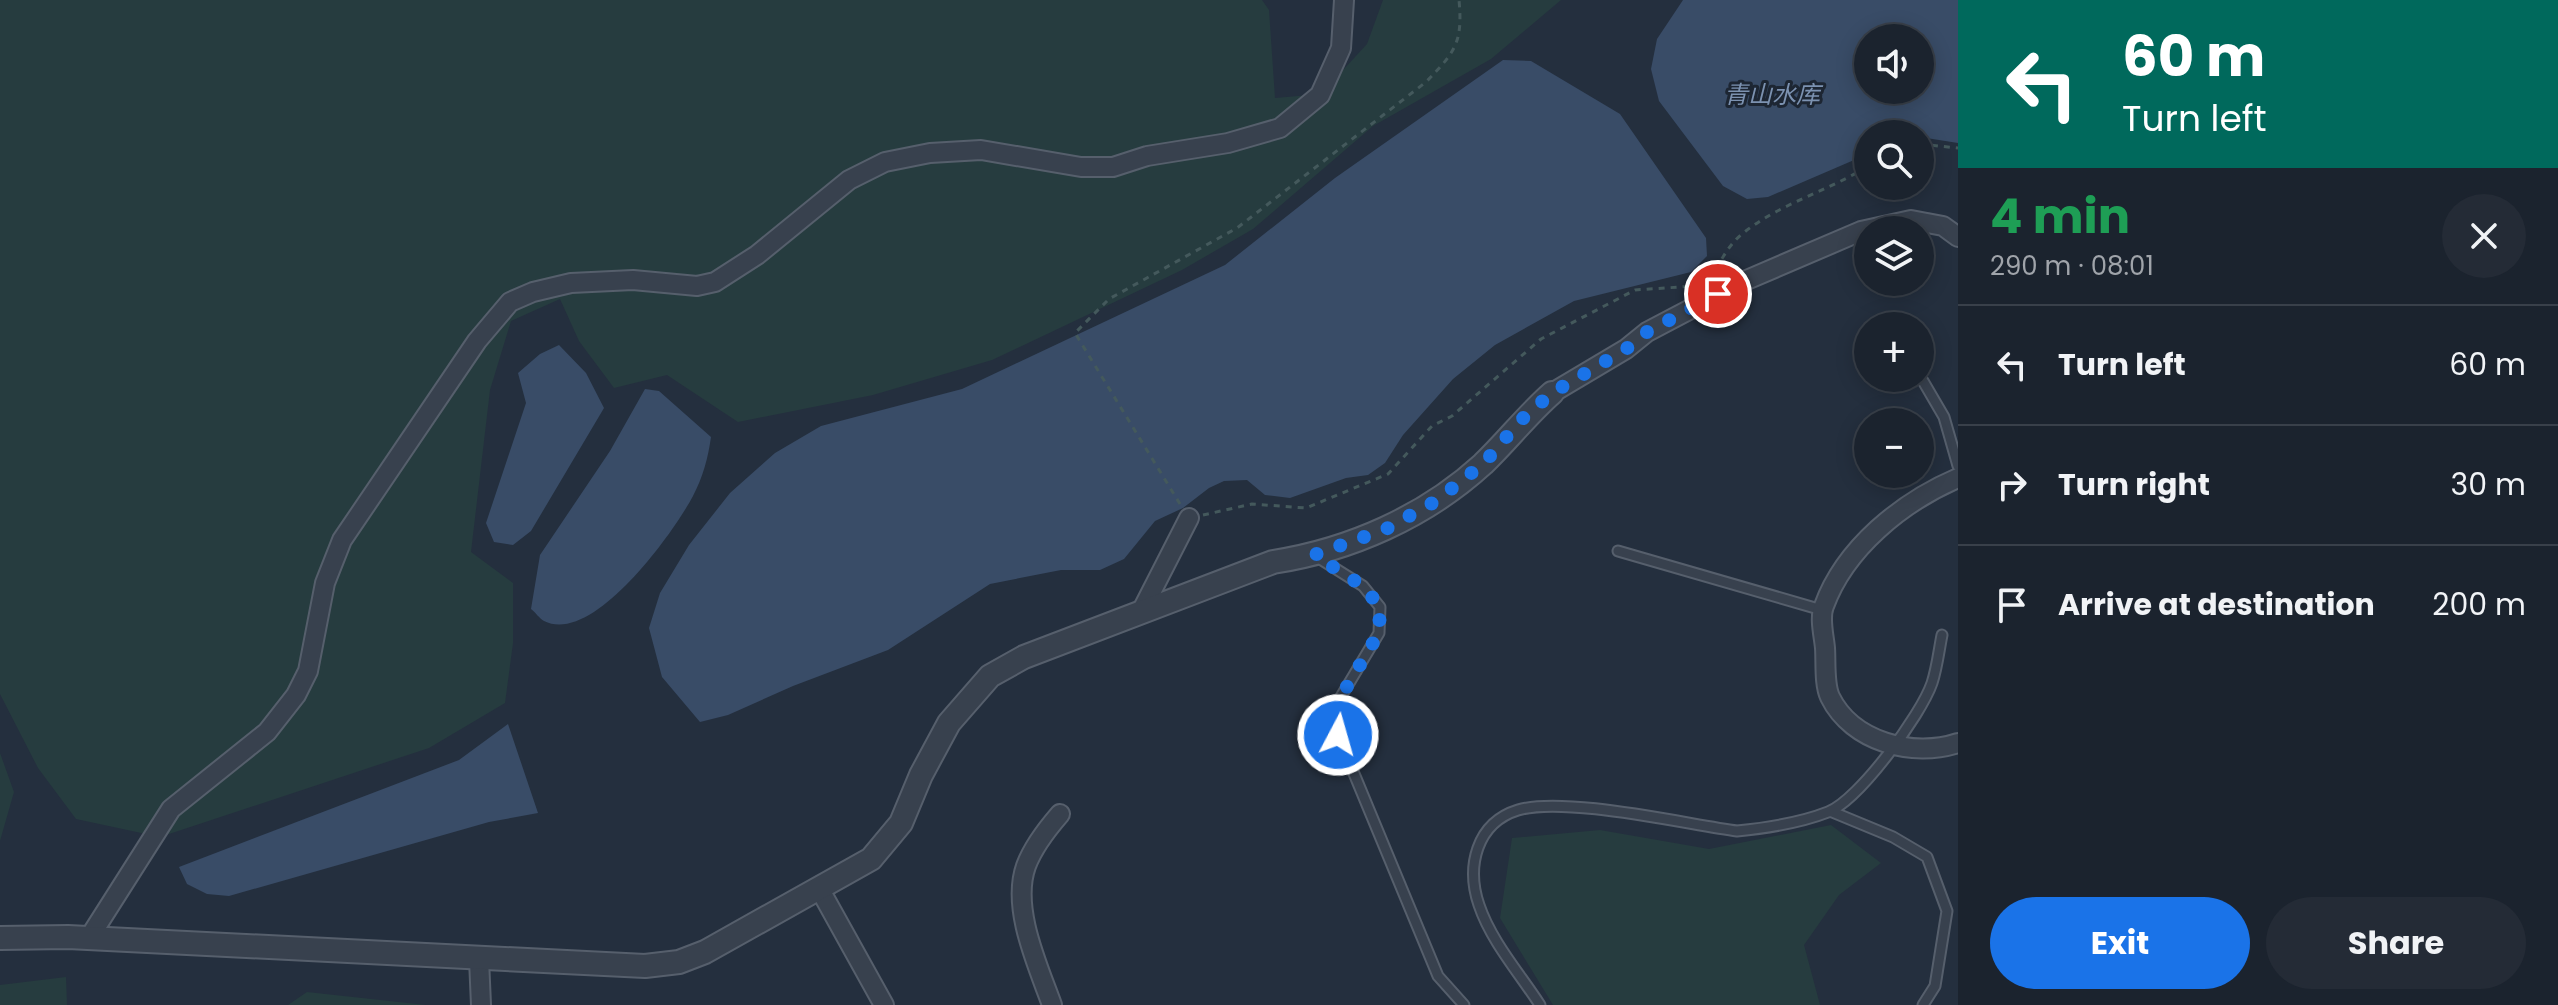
<!DOCTYPE html>
<meta charset="utf-8">
<style>
:root{--surface:#1b232e;--page:#242b36;--text:#f1f3f6;--muted:#a0a4aa;--line:#39404a;--accent:#1a73e8}
body{margin:0;font-family:Poppins,"Noto Sans SC",sans-serif;background:var(--page);color:var(--text);height:100vh;display:flex;flex-direction:column;font-size:30px;white-space:nowrap}
*{box-sizing:border-box;margin:0}
p{font-size:26px;color:var(--muted)}
.icon{flex:none;width:44px;height:44px;fill:none;stroke:currentColor;stroke-width:2;stroke-linecap:round;stroke-linejoin:round}
.map{position:relative;flex:1;overflow:hidden}
.details{display:flex;flex-direction:column;background:var(--surface);width:600px}
.details>*{flex:none}
.top-card{background:#00695c;color:#fff;overflow:hidden}
.tools{position:absolute;left:1854px;top:24px;display:grid;gap:16px}
.tools a{display:grid;place-items:center;width:80px;height:80px;border-radius:50%;background:var(--surface);box-shadow:0 4px 20px #0003,0 0 0 2px var(--line);font-size:40px}
.pin{position:absolute;display:grid;place-items:center;width:68px;height:68px;color:#fff;margin:-34px;border:4px solid #fff;border-radius:50%;box-shadow:0 2px 8px #0007}
.me{position:absolute;width:88px;margin:-44px;rotate:6deg;stroke-linejoin:round;filter:drop-shadow(0 0 6px #0008)}
.turn{display:flex;align-items:center;gap:28px;height:168px;padding:0 32px;font-size:36px}
.turn .icon{width:104px;height:104px;stroke-width:2.5}
.turn b{display:block;font-size:56px;line-height:68px}
.round{display:grid;place-items:center;flex:none;width:84px;height:84px;border-radius:42px;background:var(--page)}
.overview{display:flex;align-items:center;justify-content:space-between;height:136px;padding:0 32px}
h1{font-size:48px;font-weight:700;line-height:60px;color:#1e9e55}
.cta{display:flex;gap:16px;margin-top:auto;padding:16px 32px}
.cta a{flex:1;height:92px;border-radius:48px;background:var(--accent);color:#fff;font-size:32px;font-weight:700;line-height:92px;text-align:center}
.cta a+a{background:var(--page);color:var(--text)}
ul{padding:0;list-style:none}
li{display:flex;align-items:center;gap:24px;height:120px;padding:0 32px;border-top:2px solid var(--line)}
li div{flex:1}
li b{display:block;font-size:30px}
li em{font-style:normal}
main{display:flex;flex:1;min-height:0}
.map>svg:first-child{display:block}
.green{fill:#263c3f}
.water{fill:#394c67;fill-rule:evenodd}
.lines{fill:none;stroke-linecap:round;stroke-linejoin:round}
.service-casing{stroke:#565f6c;stroke-width:13}
.minor-casing{stroke:#565f6c;stroke-width:22}
.tertiary-casing{stroke:#565f6c;stroke-width:26}
.path{stroke:#44595c;stroke-width:3;stroke-dasharray:6 6;stroke-linecap:butt}
.service{stroke:#38414e;stroke-width:9}
.minor{stroke:#38414e;stroke-width:18}
.tertiary{stroke:#38414e;stroke-width:22}
.route{stroke:#1a73e8;stroke-width:14;stroke-dasharray:0 25.2}
.labels{text-anchor:middle;dominant-baseline:central;stroke-width:6;stroke-linejoin:round;paint-order:stroke}
.water-label{font-size:24px;font-style:italic;fill:#7c92b1;stroke:#1d2633}
</style>
<main>
<div class="map">
<svg width="1958" height="1005" viewBox="0 0 1958 1005">
<rect width="100%" height="100%" fill="#242f3e"/>
<path class="green" d="M 0,0 L 1262,0 L 1269,10 L 1275,98 L 1321,94 L 1367,44 L 1383,0 L 1561,0 L 1491,59 L 1373,126 L 1253,229 L 1182,270 L 992,360 L 873,395 L 738,422 L 667,375 L 614,388 L 579,341 L 560,299 L 511,321 L 490,390 L 471,552 L 513,583 L 513,643 L 505,703 L 429,748 L 160,837 L 76,819 L 38,768 L 0,694 Z
M 0,753 L 14,792 L 0,841 Z
M 1831,825 L 1881,863 L 1839,895 L 1804,945 L 1820,1005 L 1553,1005 L 1500,918 L 1512,838 L 1600,830 L 1709,849 Z
M 66,977 L 67,1005 L 0,1005 L 0,985 Z
M 307,992 L 426,1005 L 288,1005 Z"/>
<path class="water" d="M 1683,0 L 1958,0 L 1958,143 L 1920,137 L 1920,134 L 1868,134 L 1868,154 L 1768,197 L 1747,199 L 1723,186 L 1659,101 L 1651,69 L 1657,39 ZM 1868,38 L 1920,38 L 1920,90 L 1868,90 Z
M 1503,60 L 1531,61 L 1620,114 L 1706,238 L 1707,256 L 1691,272 L 1574,301 L 1495,345 L 1453,379 L 1403,435 L 1385,463 L 1368,475 L 1346,478 L 1290,498 L 1265,495 L 1247,480 L 1224,481 L 1209,488 L 1183,508 L 1155,521 L 1124,559 L 1100,570 L 1061,570 L 990,584 L 888,650 L 793,686 L 728,715 L 700,722 L 662,677 L 649,628 L 660,593 L 689,545 L 730,493 L 775,453 L 821,426 L 962,389 L 1225,265 L 1335,178 Z
M 559,345 L 586,373 L 604,408 L 531,531 L 513,545 L 494,542 L 486,523 L 526,403 L 518,373 L 540,354 Z
M 645,389 L 659,391 L 711,437 C 708,458 703,477 693,496 C 674,532 593,646 544,621 C 540,619 535,612 531,609 L 540,555 L 610,451 Z
M 508,724 L 538,813 L 489,822 L 229,896 L 207,894 L 187,884 L 179,867 L 459,760 Z"/>
<g class="lines">
<g class="service-casing">
<path id="service" d="M 1917,378 L 1923,381 L 1944,417 L 1958,466
M 1618,551 L 1822,610
M 1317,557 L 1363,586 L 1380,607 L 1379,633 L 1339,700 L 1338,735 L 1438,976 L 1464,1005
M 1830,811 L 1893,837 L 1927,857 L 1947,911 L 1935,986 L 1923,1005
M 1540,1005 C 1520,974 1491,941 1479,905 C 1466,867 1476,823 1518,810 C 1564,796 1685,824 1737,831 C 1767,828 1800,823 1828,812 C 1859,800 1921,715 1932,683 C 1937,668 1939,650 1942,635"/>
</g>
<g class="minor-casing">
<path id="minor" d="M 1552,393 L 1626,349 L 1647,332 L 1742,282 L 1861,231 L 1911,220 L 1943,226 L 1958,237
M 1958,478 C 1902,502 1845,548 1824,606 C 1819,618 1824,636 1825,648 C 1826,663 1824,684 1830,697 C 1852,742 1913,758 1958,743
M 1141,612 L 1189,518
M 819,888 L 884,1005
M 89,938 L 171,809 L 267,732 L 296,695 L 308,671 L 325,583 L 342,540 L 477,341 L 510,302 L 533,292 L 571,283 L 633,280 L 697,286 L 715,282 L 757,255 L 849,180 L 885,162 L 930,153 L 981,150 L 1081,167 L 1113,167 L 1147,156 L 1228,143 L 1280,128 L 1320,95 L 1341,48 L 1344,0
M 479,959 L 481,1005
M 1052,1005 C 1038,966 1011,908 1026,866 C 1033,847 1047,829 1060,814"/>
</g>
<g class="tertiary-casing">
<path id="tertiary" d="M 0,938 L 68,937 L 645,966 L 679,962 L 705,952 L 871,859 L 901,823 L 921,775 L 949,723 L 990,676 L 1024,657 L 1273,562 C 1350,550 1425,517 1483,464 C 1507,441 1527,415 1552,393"/>
</g>
<path class="path" d="M 1920,144 L 1958,148
M 1709,279 C 1720,264 1727,246 1742,234 C 1780,203 1827,192 1868,166
M 1180,504 L 1075,333 L 1109,299 L 1237,228 L 1426,82 C 1455,52 1463,43 1459,0
M 1203,515 L 1252,504 L 1306,508 L 1388,474 L 1432,426 L 1452,416 L 1541,339 L 1635,290 L 1695,286"/>
<use href="#service" class="service"/>
<use href="#minor" class="minor"/>
<use href="#tertiary" class="tertiary"/>
</g>
<g class="lines">
<path class="route" d="M 1338,735 L 1339,700 L 1379,633 L 1380,607 L 1363,586 L 1314,555 L 1386,529 L 1436,501 L 1484,463 L 1521,420 L 1552,393 L 1626,349 L 1647,332 L 1718,294"/>
</g>
<g class="labels">
<g class="water-label">
<text x="1772" y="94">青山水库</text>
</g>
</g>
</svg>
<div class="tools">
<a><svg class="icon" aria-label="sound" viewBox="0 0 24 24"><path d="M4 9h4l5-4v14l-5-4H4zM17 9q2 3 0 6"/></svg></a>
<a><svg class="icon" aria-label="search" viewBox="0 0 24 24"><circle cx="10" cy="10" r="6"/><path d="M15 15l6 6"/></svg></a>
<a><svg class="icon" aria-label="layers" viewBox="0 0 24 24"><path d="M12 4l9 5-9 5-9-5zM3 14l9 5 9-5"/></svg></a>
<a>+</a>
<a>−</a>
</div>
<div class="pin" style="left:1718px;top:294px;background:#d93025"><svg class="icon" aria-label="arrive" viewBox="0 0 24 24"><path d="M6 21V4h12l-3 4 3 4H6"/></svg></div>
<svg class="me" style="left:1338px;top:735px" viewBox="-20 -20 40 40"><circle r="17" fill="#1a73e8" stroke="#fff" stroke-width="3"/><path d="M0-11L8 9 0 5-8 9z" fill="#fff"/></svg>
</div>
<section class="details">
<div class="top-card">
<div class="turn"><svg class="icon" aria-label="left" viewBox="0 0 24 24"><path d="M17 20v-9H6M10 6l-5 5 5 5"/></svg><div><b>60 m</b>Turn left</div></div>
</div>
<div class="overview"><div><h1>4 min</h1><p>290 m · 08:01</p></div><a class="round"><svg class="icon" aria-label="close" viewBox="0 0 24 24"><path d="M6 6l12 12M18 6L6 18"/></svg></a></div>
<ul>
<li><svg class="icon" aria-label="left" viewBox="0 0 24 24"><path d="M17 20v-9H6M10 6l-5 5 5 5"/></svg><div><b>Turn left</b></div><em>60 m</em></li>
<li><svg class="icon" aria-label="right" viewBox="0 0 24 24"><path d="M7 20v-9h11M14 6l5 5-5 5"/></svg><div><b>Turn right</b></div><em>30 m</em></li>
<li><svg class="icon" aria-label="arrive" viewBox="0 0 24 24"><path d="M6 21V4h12l-3 4 3 4H6"/></svg><div><b>Arrive at destination</b></div><em>200 m</em></li>
</ul>
<div class="cta"><a>Exit</a><a>Share</a></div>
</section>
</main>
